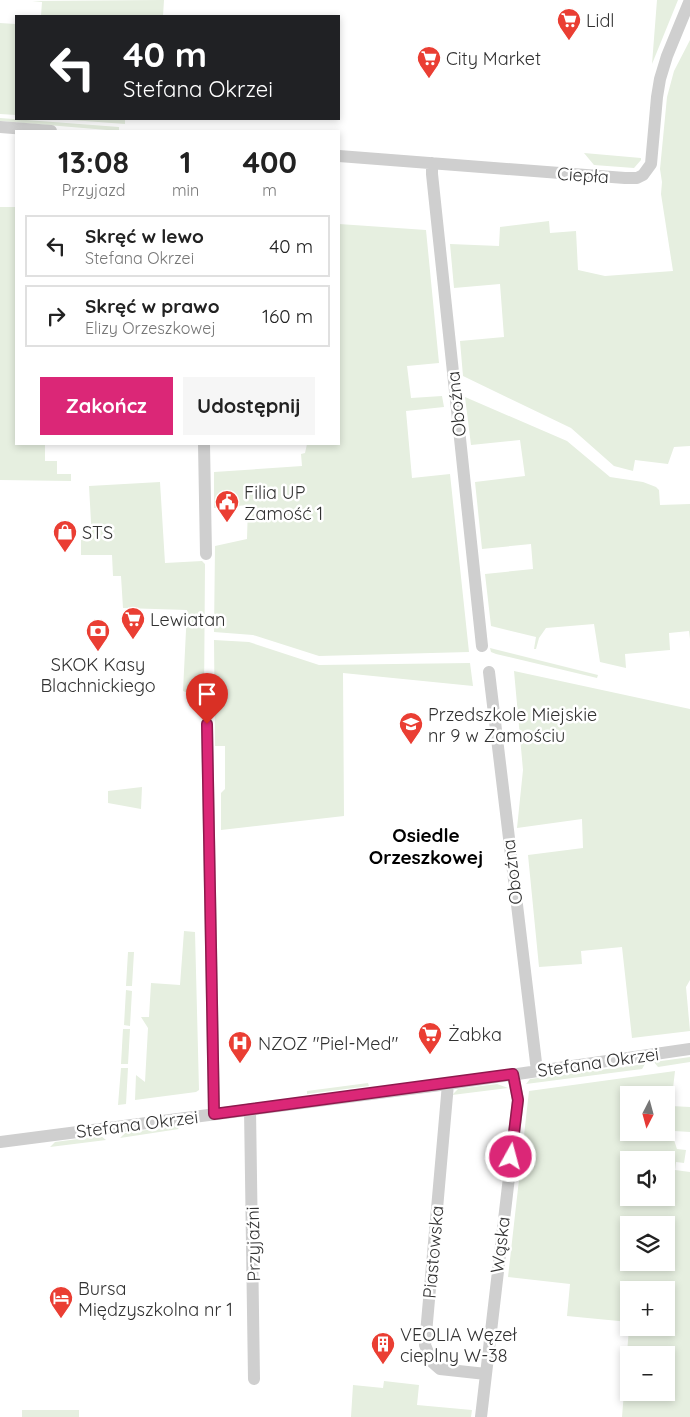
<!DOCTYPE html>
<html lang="pl">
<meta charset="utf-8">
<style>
:root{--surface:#fff;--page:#f6f6f6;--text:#222;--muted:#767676;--line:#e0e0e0;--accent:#db2777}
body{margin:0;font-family:Quicksand,sans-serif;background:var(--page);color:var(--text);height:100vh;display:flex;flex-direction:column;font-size:19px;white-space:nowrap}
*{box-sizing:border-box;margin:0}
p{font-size:16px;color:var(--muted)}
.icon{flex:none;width:28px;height:28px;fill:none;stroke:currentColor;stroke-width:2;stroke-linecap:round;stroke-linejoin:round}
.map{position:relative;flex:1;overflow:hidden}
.panel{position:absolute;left:15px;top:130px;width:325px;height:315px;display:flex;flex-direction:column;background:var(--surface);border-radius:0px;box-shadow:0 2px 8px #0003}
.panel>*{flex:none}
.guide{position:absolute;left:15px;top:15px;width:325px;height:105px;border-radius:0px;box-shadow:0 2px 8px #0003;background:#202124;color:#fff;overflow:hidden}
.needle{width:32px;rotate:186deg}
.buttons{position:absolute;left:620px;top:1086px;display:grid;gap:10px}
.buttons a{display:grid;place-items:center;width:55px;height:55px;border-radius:0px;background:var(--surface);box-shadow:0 2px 8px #0003;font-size:25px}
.pin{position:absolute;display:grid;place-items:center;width:42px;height:42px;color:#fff;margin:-51px -21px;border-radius:50% 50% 50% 0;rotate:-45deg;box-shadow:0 0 5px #0007}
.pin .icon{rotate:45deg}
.me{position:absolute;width:55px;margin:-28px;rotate:7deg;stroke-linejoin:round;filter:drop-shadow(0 0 4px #0008)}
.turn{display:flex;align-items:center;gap:18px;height:105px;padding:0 25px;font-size:22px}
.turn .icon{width:65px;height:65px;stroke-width:2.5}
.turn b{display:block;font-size:35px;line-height:42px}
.eta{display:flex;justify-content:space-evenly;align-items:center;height:85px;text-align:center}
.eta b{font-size:30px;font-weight:700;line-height:35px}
.button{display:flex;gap:10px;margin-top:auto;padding:10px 25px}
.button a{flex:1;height:58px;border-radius:0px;background:var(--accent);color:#fff;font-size:20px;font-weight:700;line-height:58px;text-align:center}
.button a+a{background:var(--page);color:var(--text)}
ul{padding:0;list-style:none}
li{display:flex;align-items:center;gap:15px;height:62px;margin:0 10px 8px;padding:0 15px;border:2px solid var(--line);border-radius:0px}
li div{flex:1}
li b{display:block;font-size:19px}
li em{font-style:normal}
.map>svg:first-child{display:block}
.green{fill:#e6efe0;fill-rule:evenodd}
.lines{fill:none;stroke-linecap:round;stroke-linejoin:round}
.minor{stroke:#cfcfcf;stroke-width:12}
.route-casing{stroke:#8e194d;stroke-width:12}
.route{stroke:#db2777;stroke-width:9}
.labels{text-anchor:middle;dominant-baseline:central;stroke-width:5;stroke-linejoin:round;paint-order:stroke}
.poi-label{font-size:18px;fill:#323232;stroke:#fff;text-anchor:start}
.street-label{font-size:18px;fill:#323232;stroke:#fff}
.neighbourhood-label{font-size:19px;font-weight:bold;fill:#000;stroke:#fff}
</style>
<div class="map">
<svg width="690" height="1417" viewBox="0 0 690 1417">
<rect width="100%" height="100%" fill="#fff"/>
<path class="green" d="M 164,0 L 163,16 L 41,16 L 42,2 L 32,1 Z
M 657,0 L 678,0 L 652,64 Z
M 0,23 L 16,24 L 16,115 L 0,114 Z
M 690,40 L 690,446 L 674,447 L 668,464 L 635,460 L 633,471 L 614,466 L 571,428 L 463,376 L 460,341 L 504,337 L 500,284 L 454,288 L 450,244 L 499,246 L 500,227 L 549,221 L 550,233 L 576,231 L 578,270 L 605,276 L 673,271 L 661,194 L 662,182 L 660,169 L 667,97 L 674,71 Z
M 0,118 L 119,127 L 119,131 L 0,121 Z
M 58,119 L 125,119 L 125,124 Z
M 584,153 L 641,158 L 641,160 L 634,168 L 594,165 Z
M 0,207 L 16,207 L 16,444 L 45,444 L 45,461 L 57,461 L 57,474 L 71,474 L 71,481 L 0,480 Z
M 339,224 L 426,230 L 439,363 L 407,366 L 411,398 L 442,396 L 444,407 L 406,411 L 412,478 L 450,474 L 469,652 L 319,656 L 253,635 L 214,632 L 215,546 L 247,539 L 248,505 L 214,508 L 214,472 L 302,466 L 301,454 L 305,453 L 307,444 L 339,444 Z
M 465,397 L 567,441 L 610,477 L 643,482 L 656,487 L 659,490 L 660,505 L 690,504 L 690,639 L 689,631 L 669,633 L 670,650 L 625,654 L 626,668 L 600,662 L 594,624 L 546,628 L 539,638 L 536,649 L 534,649 L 536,637 L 491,626 L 485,574 L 533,569 L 531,544 L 482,549 L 475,482 L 525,476 L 520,440 L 471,445 Z
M 160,482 L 165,563 L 202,561 L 205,564 L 204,700 L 183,691 L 187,610 L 123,608 L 121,576 L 113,576 L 112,555 L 81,555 L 81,540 L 92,540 L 89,486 Z
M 214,640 L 249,642 L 319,665 L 470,663 L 473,686 L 343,673 L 344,816 L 221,830 L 221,793 L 225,789 L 225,746 L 215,746 Z
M 490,648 L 598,675 L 597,678 L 496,654 L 491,652 Z
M 514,671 L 690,709 L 690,980 L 686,987 L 690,1031 L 632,1038 L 622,947 L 581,951 L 582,964 L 539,967 L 528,855 L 583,848 L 582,819 L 517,828 L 523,770 Z
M 142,787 L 141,809 L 108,803 L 108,791 Z
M 184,931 L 195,932 L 199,1090 L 196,1092 L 135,1100 L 136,1075 L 145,1082 L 148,1028 L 141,1017 L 149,1017 L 151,983 L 180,985 Z
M 128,952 L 134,952 L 132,986 L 126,986 Z
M 126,990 L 132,991 L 130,1026 L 124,1025 Z
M 123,1029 L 130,1029 L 128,1064 L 121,1064 Z
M 690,1057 L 690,1062 L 658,1067 L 654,1062 Z
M 645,1064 L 642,1069 L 526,1084 L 530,1079 Z
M 121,1068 L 128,1068 L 126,1104 L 118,1105 Z
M 675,1071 L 671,1106 L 690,1107 L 690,1132 L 674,1131 L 674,1140 L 677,1149 L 686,1150 L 684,1163 L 676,1162 L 675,1170 L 690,1172 L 690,1417 L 622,1417 L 629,1328 L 666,1328 L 666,1290 L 629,1290 L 629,1322 L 567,1316 L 570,1284 L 508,1277 L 529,1091 ZM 629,1095 L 666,1095 L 666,1132 L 629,1132 ZM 629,1160 L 666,1160 L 666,1198 L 629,1198 ZM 629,1225 L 666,1225 L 666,1262 L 629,1262 ZM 629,1355 L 666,1355 L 666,1392 L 629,1392 Z
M 368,1083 L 369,1086 L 307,1094 L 307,1091 Z
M 497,1084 L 508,1088 L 452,1095 L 458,1089 Z
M 175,1126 L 179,1129 L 120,1138 L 125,1133 Z
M 101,1136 L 106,1140 L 50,1147 L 55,1142 Z
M 384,1381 L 419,1385 L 417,1405 L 472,1410 L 471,1417 L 351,1417 L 353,1385 L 383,1388 Z
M 22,1410 L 79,1410 L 79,1417 L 22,1417 Z"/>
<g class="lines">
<path class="minor" d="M 0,127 L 51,131
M 339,156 L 625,178 L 637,178 L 643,175 L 651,164 L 657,97 L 660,79 L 667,56 L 690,0
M 432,163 L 432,174 L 482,646
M 204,444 L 206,554
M 489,672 L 537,1071
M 207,724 L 214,1114
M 448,1084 L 425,1345 L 432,1362 L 440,1369 L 486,1374
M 250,1109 L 254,1379
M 0,1142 L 448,1084 L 690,1049
M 481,1417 L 518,1100 L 513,1074"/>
</g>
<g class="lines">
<g class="route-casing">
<path id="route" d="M 207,724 L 214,1114 L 513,1074 L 518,1100 L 511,1157"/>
</g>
<use href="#route" class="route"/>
</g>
<defs>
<g id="supermarket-pin" transform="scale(1.25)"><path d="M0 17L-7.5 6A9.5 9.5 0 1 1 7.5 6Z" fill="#ea3e33" stroke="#fff"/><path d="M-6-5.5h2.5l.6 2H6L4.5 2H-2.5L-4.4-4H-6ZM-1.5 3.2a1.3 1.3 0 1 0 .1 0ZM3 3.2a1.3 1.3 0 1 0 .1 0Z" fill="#fff"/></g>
<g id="civic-pin" transform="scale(1.25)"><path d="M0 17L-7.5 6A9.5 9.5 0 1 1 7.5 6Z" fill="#ea3e33" stroke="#fff"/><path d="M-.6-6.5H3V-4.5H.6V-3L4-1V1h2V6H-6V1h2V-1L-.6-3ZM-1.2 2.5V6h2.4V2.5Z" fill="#fff"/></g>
<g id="shop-pin" transform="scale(1.25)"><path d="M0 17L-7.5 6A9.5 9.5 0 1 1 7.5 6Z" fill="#ea3e33" stroke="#fff"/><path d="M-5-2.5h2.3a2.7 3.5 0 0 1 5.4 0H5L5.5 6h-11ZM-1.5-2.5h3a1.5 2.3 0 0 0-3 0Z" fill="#fff"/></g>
<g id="bank-pin" transform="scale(1.25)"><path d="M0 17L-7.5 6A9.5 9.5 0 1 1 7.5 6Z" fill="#ea3e33" stroke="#fff"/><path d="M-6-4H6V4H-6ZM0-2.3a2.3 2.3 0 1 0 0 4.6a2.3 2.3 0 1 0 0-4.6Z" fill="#fff"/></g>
<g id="school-pin" transform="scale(1.25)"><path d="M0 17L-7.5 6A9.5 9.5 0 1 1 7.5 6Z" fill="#ea3e33" stroke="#fff"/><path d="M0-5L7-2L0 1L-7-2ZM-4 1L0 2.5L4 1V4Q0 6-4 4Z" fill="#fff"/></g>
<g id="hospital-pin" transform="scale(1.25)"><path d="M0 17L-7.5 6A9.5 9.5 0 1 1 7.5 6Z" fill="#ea3e33" stroke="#fff"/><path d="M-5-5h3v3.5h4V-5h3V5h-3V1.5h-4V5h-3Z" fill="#fff"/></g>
<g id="hotel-pin" transform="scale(1.25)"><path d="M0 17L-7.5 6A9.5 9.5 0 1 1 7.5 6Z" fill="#ea3e33" stroke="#fff"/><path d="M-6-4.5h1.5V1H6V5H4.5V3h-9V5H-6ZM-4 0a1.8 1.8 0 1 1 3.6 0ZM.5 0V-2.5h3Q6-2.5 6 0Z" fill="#fff"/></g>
<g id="building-pin" transform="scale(1.25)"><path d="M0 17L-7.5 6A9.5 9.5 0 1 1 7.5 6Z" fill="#ea3e33" stroke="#fff"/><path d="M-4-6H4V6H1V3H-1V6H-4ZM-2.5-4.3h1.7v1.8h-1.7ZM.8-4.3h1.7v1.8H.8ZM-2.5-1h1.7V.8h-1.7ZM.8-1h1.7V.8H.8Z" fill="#fff"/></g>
</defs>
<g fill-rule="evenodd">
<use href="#supermarket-pin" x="569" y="20"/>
<use href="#supermarket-pin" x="429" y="58"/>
<use href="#civic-pin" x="227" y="502"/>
<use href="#shop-pin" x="65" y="532"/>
<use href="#supermarket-pin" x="133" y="619"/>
<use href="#bank-pin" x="98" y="631"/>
<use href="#school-pin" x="411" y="724"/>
<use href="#supermarket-pin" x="430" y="1034"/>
<use href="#hospital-pin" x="240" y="1043"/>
<use href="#hotel-pin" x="61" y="1298"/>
<use href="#building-pin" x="383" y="1344"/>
</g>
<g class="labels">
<g class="poi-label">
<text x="586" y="20">Lidl</text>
<text x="446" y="58">City Market</text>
<text x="244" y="492">Filia UP<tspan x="244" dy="21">Zamość 1</tspan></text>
<text x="82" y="532">STS</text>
<text x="150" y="619">Lewiatan</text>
<text x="98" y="664" text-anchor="middle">SKOK Kasy<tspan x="98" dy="21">Blachnickiego</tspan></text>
<text x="428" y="714">Przedszkole Miejskie<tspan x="428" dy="21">nr 9 w Zamościu</tspan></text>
<text x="448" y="1034">Żabka</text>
<text x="258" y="1043">NZOZ "Piel-Med"</text>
<text x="78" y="1288">Bursa<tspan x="78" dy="21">Międzyszkolna nr 1</tspan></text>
<text x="400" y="1334">VEOLIA Węzeł<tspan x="400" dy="21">cieplny W-38</tspan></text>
</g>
<g class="street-label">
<text transform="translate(583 175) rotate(4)">Ciepła</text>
<text transform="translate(456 404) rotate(-96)">Oboźna</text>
<text transform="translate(512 872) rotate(-97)">Oboźna</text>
<text transform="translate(598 1062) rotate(-8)">Stefana Okrzei</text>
<text transform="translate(137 1124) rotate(-7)">Stefana Okrzei</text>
<text transform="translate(253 1244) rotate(-91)">Przyjaźni</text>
<text transform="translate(500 1245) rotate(-83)">Wąska</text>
<text transform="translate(433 1252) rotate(-85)">Piastowska</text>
</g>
<g class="neighbourhood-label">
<text x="426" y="835">Osiedle<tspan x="426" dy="22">Orzeszkowej</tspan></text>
</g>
</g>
</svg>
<div class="buttons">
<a><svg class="needle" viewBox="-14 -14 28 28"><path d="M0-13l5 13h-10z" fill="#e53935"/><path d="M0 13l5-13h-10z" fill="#767676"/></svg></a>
<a><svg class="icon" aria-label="sound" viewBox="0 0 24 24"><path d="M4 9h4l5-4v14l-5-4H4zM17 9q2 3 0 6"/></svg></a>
<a><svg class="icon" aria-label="layers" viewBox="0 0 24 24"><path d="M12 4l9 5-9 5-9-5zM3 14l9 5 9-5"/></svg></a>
<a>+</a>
<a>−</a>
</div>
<div class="pin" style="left:207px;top:724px;background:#d93025"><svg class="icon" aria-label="arrive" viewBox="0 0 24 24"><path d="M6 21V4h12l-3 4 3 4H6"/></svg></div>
<svg class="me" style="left:511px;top:1157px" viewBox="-20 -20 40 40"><circle r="17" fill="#db2777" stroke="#fff" stroke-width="3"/><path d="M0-11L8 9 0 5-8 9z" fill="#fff"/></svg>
<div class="guide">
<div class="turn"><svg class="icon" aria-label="left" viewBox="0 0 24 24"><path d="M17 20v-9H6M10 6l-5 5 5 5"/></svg><div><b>40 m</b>Stefana Okrzei</div></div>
</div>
<section class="panel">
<div class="eta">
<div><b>13:08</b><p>Przyjazd</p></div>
<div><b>1</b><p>min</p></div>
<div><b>400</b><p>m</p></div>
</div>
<ul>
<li><svg class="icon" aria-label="left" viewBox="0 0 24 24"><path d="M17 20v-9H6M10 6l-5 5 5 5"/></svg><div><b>Skręć w lewo</b><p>Stefana Okrzei</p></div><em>40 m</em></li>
<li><svg class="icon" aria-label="right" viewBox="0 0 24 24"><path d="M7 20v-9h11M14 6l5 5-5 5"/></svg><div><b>Skręć w prawo</b><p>Elizy Orzeszkowej</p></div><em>160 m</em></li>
</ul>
<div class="button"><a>Zakończ</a><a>Udostępnij</a></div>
</section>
</div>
